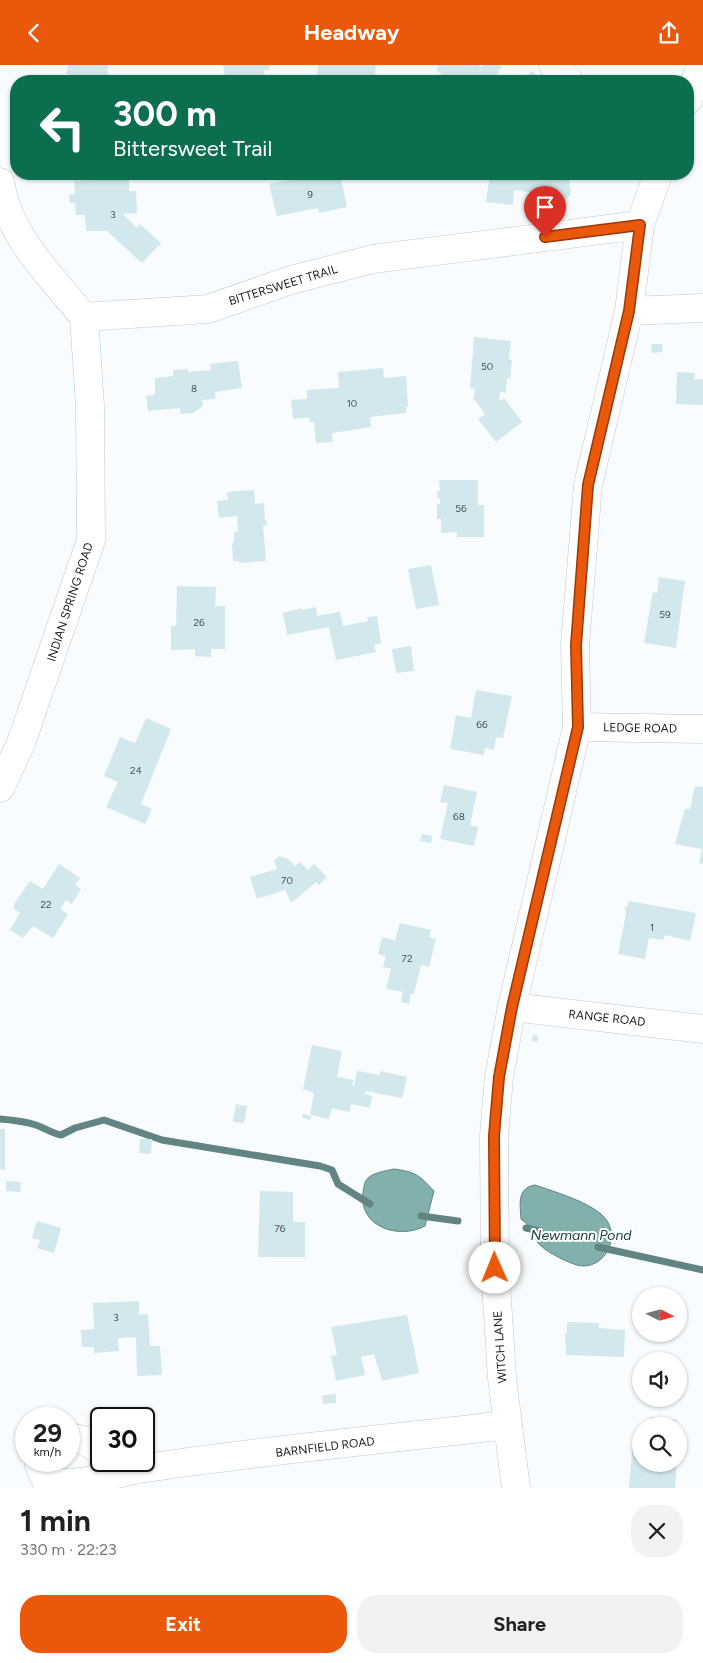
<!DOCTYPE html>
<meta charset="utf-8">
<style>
:root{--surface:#fff;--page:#f2f2f2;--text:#202124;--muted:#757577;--accent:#ea580c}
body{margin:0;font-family:Figtree,sans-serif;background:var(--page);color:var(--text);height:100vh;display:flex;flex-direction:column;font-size:19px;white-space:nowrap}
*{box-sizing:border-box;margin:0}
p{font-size:16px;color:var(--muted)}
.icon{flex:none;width:28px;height:28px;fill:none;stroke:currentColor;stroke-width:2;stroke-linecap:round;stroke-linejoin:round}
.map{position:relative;height:1423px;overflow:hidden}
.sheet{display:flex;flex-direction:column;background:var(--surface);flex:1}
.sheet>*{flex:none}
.banner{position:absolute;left:10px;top:10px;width:684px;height:105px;border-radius:20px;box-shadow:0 1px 4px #0004;background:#0b6e4f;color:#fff;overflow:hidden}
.needle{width:32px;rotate:96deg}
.fabs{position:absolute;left:632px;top:1222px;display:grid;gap:10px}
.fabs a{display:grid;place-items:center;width:55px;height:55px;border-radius:50%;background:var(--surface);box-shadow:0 1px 4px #0004;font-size:25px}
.speed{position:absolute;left:15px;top:1342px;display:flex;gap:10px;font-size:25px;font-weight:700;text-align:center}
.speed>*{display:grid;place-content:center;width:65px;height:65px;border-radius:50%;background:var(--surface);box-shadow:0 1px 4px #0004;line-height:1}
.speed small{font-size:12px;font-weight:400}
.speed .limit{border:2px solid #111;border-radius:8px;background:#fff;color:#111}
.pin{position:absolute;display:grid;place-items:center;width:42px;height:42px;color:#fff;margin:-51px -21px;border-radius:50% 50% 50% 0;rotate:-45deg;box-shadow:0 0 5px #0007}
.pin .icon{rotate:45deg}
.me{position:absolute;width:55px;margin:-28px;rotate:359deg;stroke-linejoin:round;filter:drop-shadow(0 0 4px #0008)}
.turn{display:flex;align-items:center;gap:18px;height:105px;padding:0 20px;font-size:22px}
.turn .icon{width:65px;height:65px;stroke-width:2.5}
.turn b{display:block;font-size:35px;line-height:42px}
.round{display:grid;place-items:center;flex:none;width:52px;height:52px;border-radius:20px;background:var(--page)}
.overview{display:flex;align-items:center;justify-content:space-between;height:85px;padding:0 20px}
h1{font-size:30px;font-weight:700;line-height:38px}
.action{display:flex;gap:10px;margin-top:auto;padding:10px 20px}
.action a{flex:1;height:58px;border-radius:20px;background:var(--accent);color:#fff;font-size:20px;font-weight:700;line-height:58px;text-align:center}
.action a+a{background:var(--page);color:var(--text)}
header{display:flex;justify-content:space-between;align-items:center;height:65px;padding:0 20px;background:var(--accent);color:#fff;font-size:22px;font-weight:700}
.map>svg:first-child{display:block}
.water{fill:#82b0ac;stroke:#628482}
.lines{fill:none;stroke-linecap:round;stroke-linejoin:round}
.stream{stroke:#628482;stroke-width:7}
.building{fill:#d2e8ed}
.minor-casing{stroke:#b9cad5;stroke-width:29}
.minor{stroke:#fff;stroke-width:28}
.route-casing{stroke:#983908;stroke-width:12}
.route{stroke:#ea580c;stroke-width:9}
.labels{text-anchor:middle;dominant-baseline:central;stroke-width:4;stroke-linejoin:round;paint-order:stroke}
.number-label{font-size:10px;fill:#465054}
.street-label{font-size:12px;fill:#171d21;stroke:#fff}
.water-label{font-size:14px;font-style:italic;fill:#15413e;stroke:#fff}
</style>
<header><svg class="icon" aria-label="back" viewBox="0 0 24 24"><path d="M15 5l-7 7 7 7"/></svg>Headway<svg class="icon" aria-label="share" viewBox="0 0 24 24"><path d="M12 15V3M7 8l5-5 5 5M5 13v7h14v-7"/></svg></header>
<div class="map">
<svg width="703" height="1423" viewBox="0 0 703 1423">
<rect width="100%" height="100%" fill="#f8fcfe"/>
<path class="water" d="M 394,1104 C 416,1107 419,1110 434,1126 L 425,1161 C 399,1175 358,1162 363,1127 C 364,1122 364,1117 368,1113 C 375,1107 386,1106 394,1104 Z
M 535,1120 C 555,1127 590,1137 604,1152 C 624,1173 601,1212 571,1198 C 561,1194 545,1186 538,1178 C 535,1175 535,1168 532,1164 C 529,1161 525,1157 521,1154 C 520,1138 517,1123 535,1120 Z"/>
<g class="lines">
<path class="stream" d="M 0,1054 C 12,1055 24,1056 36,1060 C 45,1063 51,1068 61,1070 L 75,1063 L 104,1055 L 162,1075 L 320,1101 L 332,1105 L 338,1119 L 370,1139
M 421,1151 L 458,1156
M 526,1163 L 540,1166
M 598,1182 L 703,1205"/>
</g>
<path class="building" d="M 68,0 L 108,0 L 107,16 L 68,16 L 69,9 L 66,9 Z
M 223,0 L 269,0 L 269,5 L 264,5 L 265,16 L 235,16 L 234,11 L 225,12 Z
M 318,0 L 376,0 L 374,16 L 334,16 L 317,13 Z
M 439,0 L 478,0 L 482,3 L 483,0 L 499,0 L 502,2 L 492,16 L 451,16 L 436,5 Z
M 532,6 L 541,16 L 530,16 L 526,11 Z
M 320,109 L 340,109 L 347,142 L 319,148 L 318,143 L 277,151 L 269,119 Z
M 490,109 L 571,109 L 569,121 L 571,124 L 570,131 L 564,136 L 556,136 L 551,130 L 548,142 L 533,140 L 536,128 L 514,125 L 513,140 L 486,137 Z
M 129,113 L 129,126 L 136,126 L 137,148 L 123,149 L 137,163 L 140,159 L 161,178 L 142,198 L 107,166 L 86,166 L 85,150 L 76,150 L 75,138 L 70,138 L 69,129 L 75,129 L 74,116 Z
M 474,272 L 511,276 L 509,294 L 512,295 L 510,314 L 507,313 L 506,328 L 500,327 L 499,333 L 501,336 L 504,333 L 522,357 L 496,377 L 478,354 L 485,349 L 474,334 L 475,324 L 470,323 Z
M 651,279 L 662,279 L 663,287 L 652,288 Z
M 238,296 L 242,323 L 215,327 L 216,334 L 202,335 L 203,341 L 193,348 L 181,349 L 180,343 L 148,346 L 146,331 L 155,330 L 155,313 L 173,311 L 173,305 L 188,304 L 188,307 L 211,305 L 210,299 Z
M 383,303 L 384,313 L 406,311 L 408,342 L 406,342 L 406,348 L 370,352 L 371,362 L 332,368 L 333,377 L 316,378 L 314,357 L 310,357 L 309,352 L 293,354 L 291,335 L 307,334 L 307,325 L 339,323 L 338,307 Z
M 677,307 L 695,308 L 694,314 L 703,314 L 703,340 L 676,339 Z
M 439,415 L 478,415 L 478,440 L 484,440 L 484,472 L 457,472 L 457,467 L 441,468 L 441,454 L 437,454 L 437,439 L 440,439 L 440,433 L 437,433 L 437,426 L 440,426 Z
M 254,425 L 255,439 L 264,438 L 265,456 L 267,455 L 267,460 L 263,460 L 266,496 L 239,498 L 239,496 L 233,496 L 232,478 L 234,478 L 234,467 L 238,466 L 237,451 L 219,453 L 217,436 L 228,435 L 227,427 Z
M 431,500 L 439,540 L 416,544 L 408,504 Z
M 659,512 L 685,516 L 676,583 L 644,578 L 653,527 L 657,528 Z
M 177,521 L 216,522 L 215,541 L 225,541 L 225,584 L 211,584 L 211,592 L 195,591 L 195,584 L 171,585 L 171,561 L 176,561 Z
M 316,542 L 317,551 L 340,547 L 343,561 L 368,556 L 367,552 L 377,551 L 381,578 L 374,580 L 376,587 L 336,595 L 329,562 L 287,570 L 283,548 L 301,543 L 302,545 Z
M 411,581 L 414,606 L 396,608 L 392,584 Z
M 476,625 L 512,631 L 503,673 L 496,672 L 494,685 L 485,683 L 484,690 L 450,684 L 456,650 L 471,653 Z
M 146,653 L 171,664 L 141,739 L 152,744 L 145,759 L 106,742 L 118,717 L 104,711 L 120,672 L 135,678 Z
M 444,720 L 477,727 L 470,760 L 478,762 L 474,781 L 440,774 L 448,738 L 440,737 Z
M 695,721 L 703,722 L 703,799 L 699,798 L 702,784 L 675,779 L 685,744 L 690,744 Z
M 422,769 L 432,771 L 431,778 L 420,776 Z
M 279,791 L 288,794 L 295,801 L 300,797 L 308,805 L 314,799 L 327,812 L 319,820 L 316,817 L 291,838 L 285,825 L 257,834 L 250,812 L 277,804 L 274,796 Z
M 59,799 L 80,813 L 75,820 L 81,824 L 72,839 L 66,835 L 60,844 L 68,849 L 53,873 L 33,861 L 23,873 L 10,865 L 20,848 L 13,843 L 16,836 L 30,816 L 43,824 Z
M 629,836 L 696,848 L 690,876 L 665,870 L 663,875 L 649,873 L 645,894 L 618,889 L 626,849 L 625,842 L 628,841 Z
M 400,858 L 431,865 L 429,872 L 436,874 L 429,902 L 421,900 L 414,929 L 411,929 L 409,939 L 401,937 L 403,927 L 386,924 L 391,904 L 383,902 L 386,891 L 378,889 L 382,872 L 395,875 Z
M 533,970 L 538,971 L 537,977 L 532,976 Z
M 312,980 L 342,986 L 337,1012 L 354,1015 L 352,1020 L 354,1021 L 357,1006 L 380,1010 L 380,1006 L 407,1012 L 402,1033 L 366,1026 L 365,1029 L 372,1031 L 370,1043 L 351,1039 L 349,1047 L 332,1043 L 329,1054 L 310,1050 L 314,1028 L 303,1024 Z
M 236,1039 L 247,1041 L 244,1058 L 233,1057 Z
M 303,1049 L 311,1051 L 311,1055 L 302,1053 Z
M 0,1064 L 5,1064 L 5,1105 L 0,1104 Z
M 140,1074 L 152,1074 L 151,1089 L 139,1088 Z
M 6,1116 L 21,1117 L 20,1127 L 6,1126 Z
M 260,1126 L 293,1127 L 293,1157 L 305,1157 L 305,1192 L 258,1192 Z
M 37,1156 L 61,1163 L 54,1188 L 37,1183 L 40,1175 L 32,1173 Z
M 139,1236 L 139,1250 L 148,1249 L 150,1281 L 160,1281 L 162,1310 L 137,1311 L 136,1272 L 118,1273 L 119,1286 L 94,1288 L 94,1282 L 82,1282 L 81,1265 L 94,1264 L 93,1238 Z
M 407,1250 L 419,1308 L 382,1316 L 374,1289 L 361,1292 L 365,1310 L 336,1316 L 331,1291 L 337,1290 L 331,1262 Z
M 567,1257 L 599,1258 L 599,1263 L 625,1265 L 624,1292 L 566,1290 L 565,1268 L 567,1268 Z
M 336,1329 L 336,1338 L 323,1339 L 322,1330 Z
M 650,1352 L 677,1355 L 676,1361 L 649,1361 Z
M 633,1376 L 641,1377 L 641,1399 L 677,1399 L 675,1423 L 629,1423 Z"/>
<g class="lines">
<g class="minor-casing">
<path id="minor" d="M 553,0 L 569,16
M 688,35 L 701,0
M 0,117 C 9,172 50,210 84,252
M 629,246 L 703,243
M 84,252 L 208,244 L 291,215 L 373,194 L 640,160
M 577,662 L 703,664
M 0,723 L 21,678 L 91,475 L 90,341 L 84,252
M 512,942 L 703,964
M 69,1372 L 83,1375 L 101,1386
M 40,1396 L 39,1400 L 46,1416 C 84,1423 109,1408 146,1403 C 266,1385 387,1374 507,1360
M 516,1423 L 502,1313 L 495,1203 L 494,1071 L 499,1012 L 512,942 L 577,662 L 575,580 L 588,420 L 629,246 L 640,160 L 658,109"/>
</g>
<use href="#minor" class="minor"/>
</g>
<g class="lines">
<g class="route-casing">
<path id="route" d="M 495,1203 L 494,1071 L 499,1012 L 512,942 L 578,662 L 576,580 L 588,420 L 629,246 L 640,160 L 545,172"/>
</g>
<use href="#route" class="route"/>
</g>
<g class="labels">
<g class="number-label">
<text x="310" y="129">9</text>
<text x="113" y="149">3</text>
<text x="487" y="301">50</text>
<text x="194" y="323">8</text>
<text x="352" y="338">10</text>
<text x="461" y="443">56</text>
<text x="665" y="549">59</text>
<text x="199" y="557">26</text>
<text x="482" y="659">66</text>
<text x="136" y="705">24</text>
<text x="459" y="751">68</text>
<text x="287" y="815">70</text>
<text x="46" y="839">22</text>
<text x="652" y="862">1</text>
<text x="407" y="893">72</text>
<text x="280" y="1163">76</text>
<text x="116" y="1252">3</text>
</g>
<g class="street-label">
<text transform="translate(283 220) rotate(-17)">BITTERSWEET TRAIL</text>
<text transform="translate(70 537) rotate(-72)">INDIAN SPRING ROAD</text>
<text transform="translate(640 663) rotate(1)">LEDGE ROAD</text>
<text transform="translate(607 953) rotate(6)">RANGE ROAD</text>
<text transform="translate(500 1282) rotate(-94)">WITCH LANE</text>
<text transform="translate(325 1382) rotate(-7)">BARNFIELD ROAD</text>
</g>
<g class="water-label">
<text x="581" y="1170">Newmann Pond</text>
</g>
</g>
</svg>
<div class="fabs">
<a><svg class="needle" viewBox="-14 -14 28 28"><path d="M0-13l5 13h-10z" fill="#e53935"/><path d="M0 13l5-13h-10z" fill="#757577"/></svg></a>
<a><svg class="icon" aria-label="sound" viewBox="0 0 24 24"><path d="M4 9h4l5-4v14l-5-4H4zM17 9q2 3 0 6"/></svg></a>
<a><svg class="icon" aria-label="search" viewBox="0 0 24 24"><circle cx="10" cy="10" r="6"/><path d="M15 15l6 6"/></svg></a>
</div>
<div class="speed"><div>29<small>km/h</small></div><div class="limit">30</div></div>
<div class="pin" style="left:545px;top:172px;background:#d93025"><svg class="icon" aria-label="arrive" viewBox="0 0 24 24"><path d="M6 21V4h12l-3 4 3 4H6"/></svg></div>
<svg class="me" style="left:495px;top:1203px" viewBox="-20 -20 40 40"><circle r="19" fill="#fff"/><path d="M0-13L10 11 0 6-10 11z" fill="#ea580c"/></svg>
<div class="banner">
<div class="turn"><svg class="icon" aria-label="left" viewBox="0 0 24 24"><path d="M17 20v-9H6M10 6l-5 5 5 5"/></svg><div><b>300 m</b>Bittersweet Trail</div></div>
</div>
</div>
<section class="sheet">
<div class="overview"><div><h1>1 min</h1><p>330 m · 22:23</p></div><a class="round"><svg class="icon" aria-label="close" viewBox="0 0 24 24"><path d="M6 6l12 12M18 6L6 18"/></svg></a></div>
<div class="action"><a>Exit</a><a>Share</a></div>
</section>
